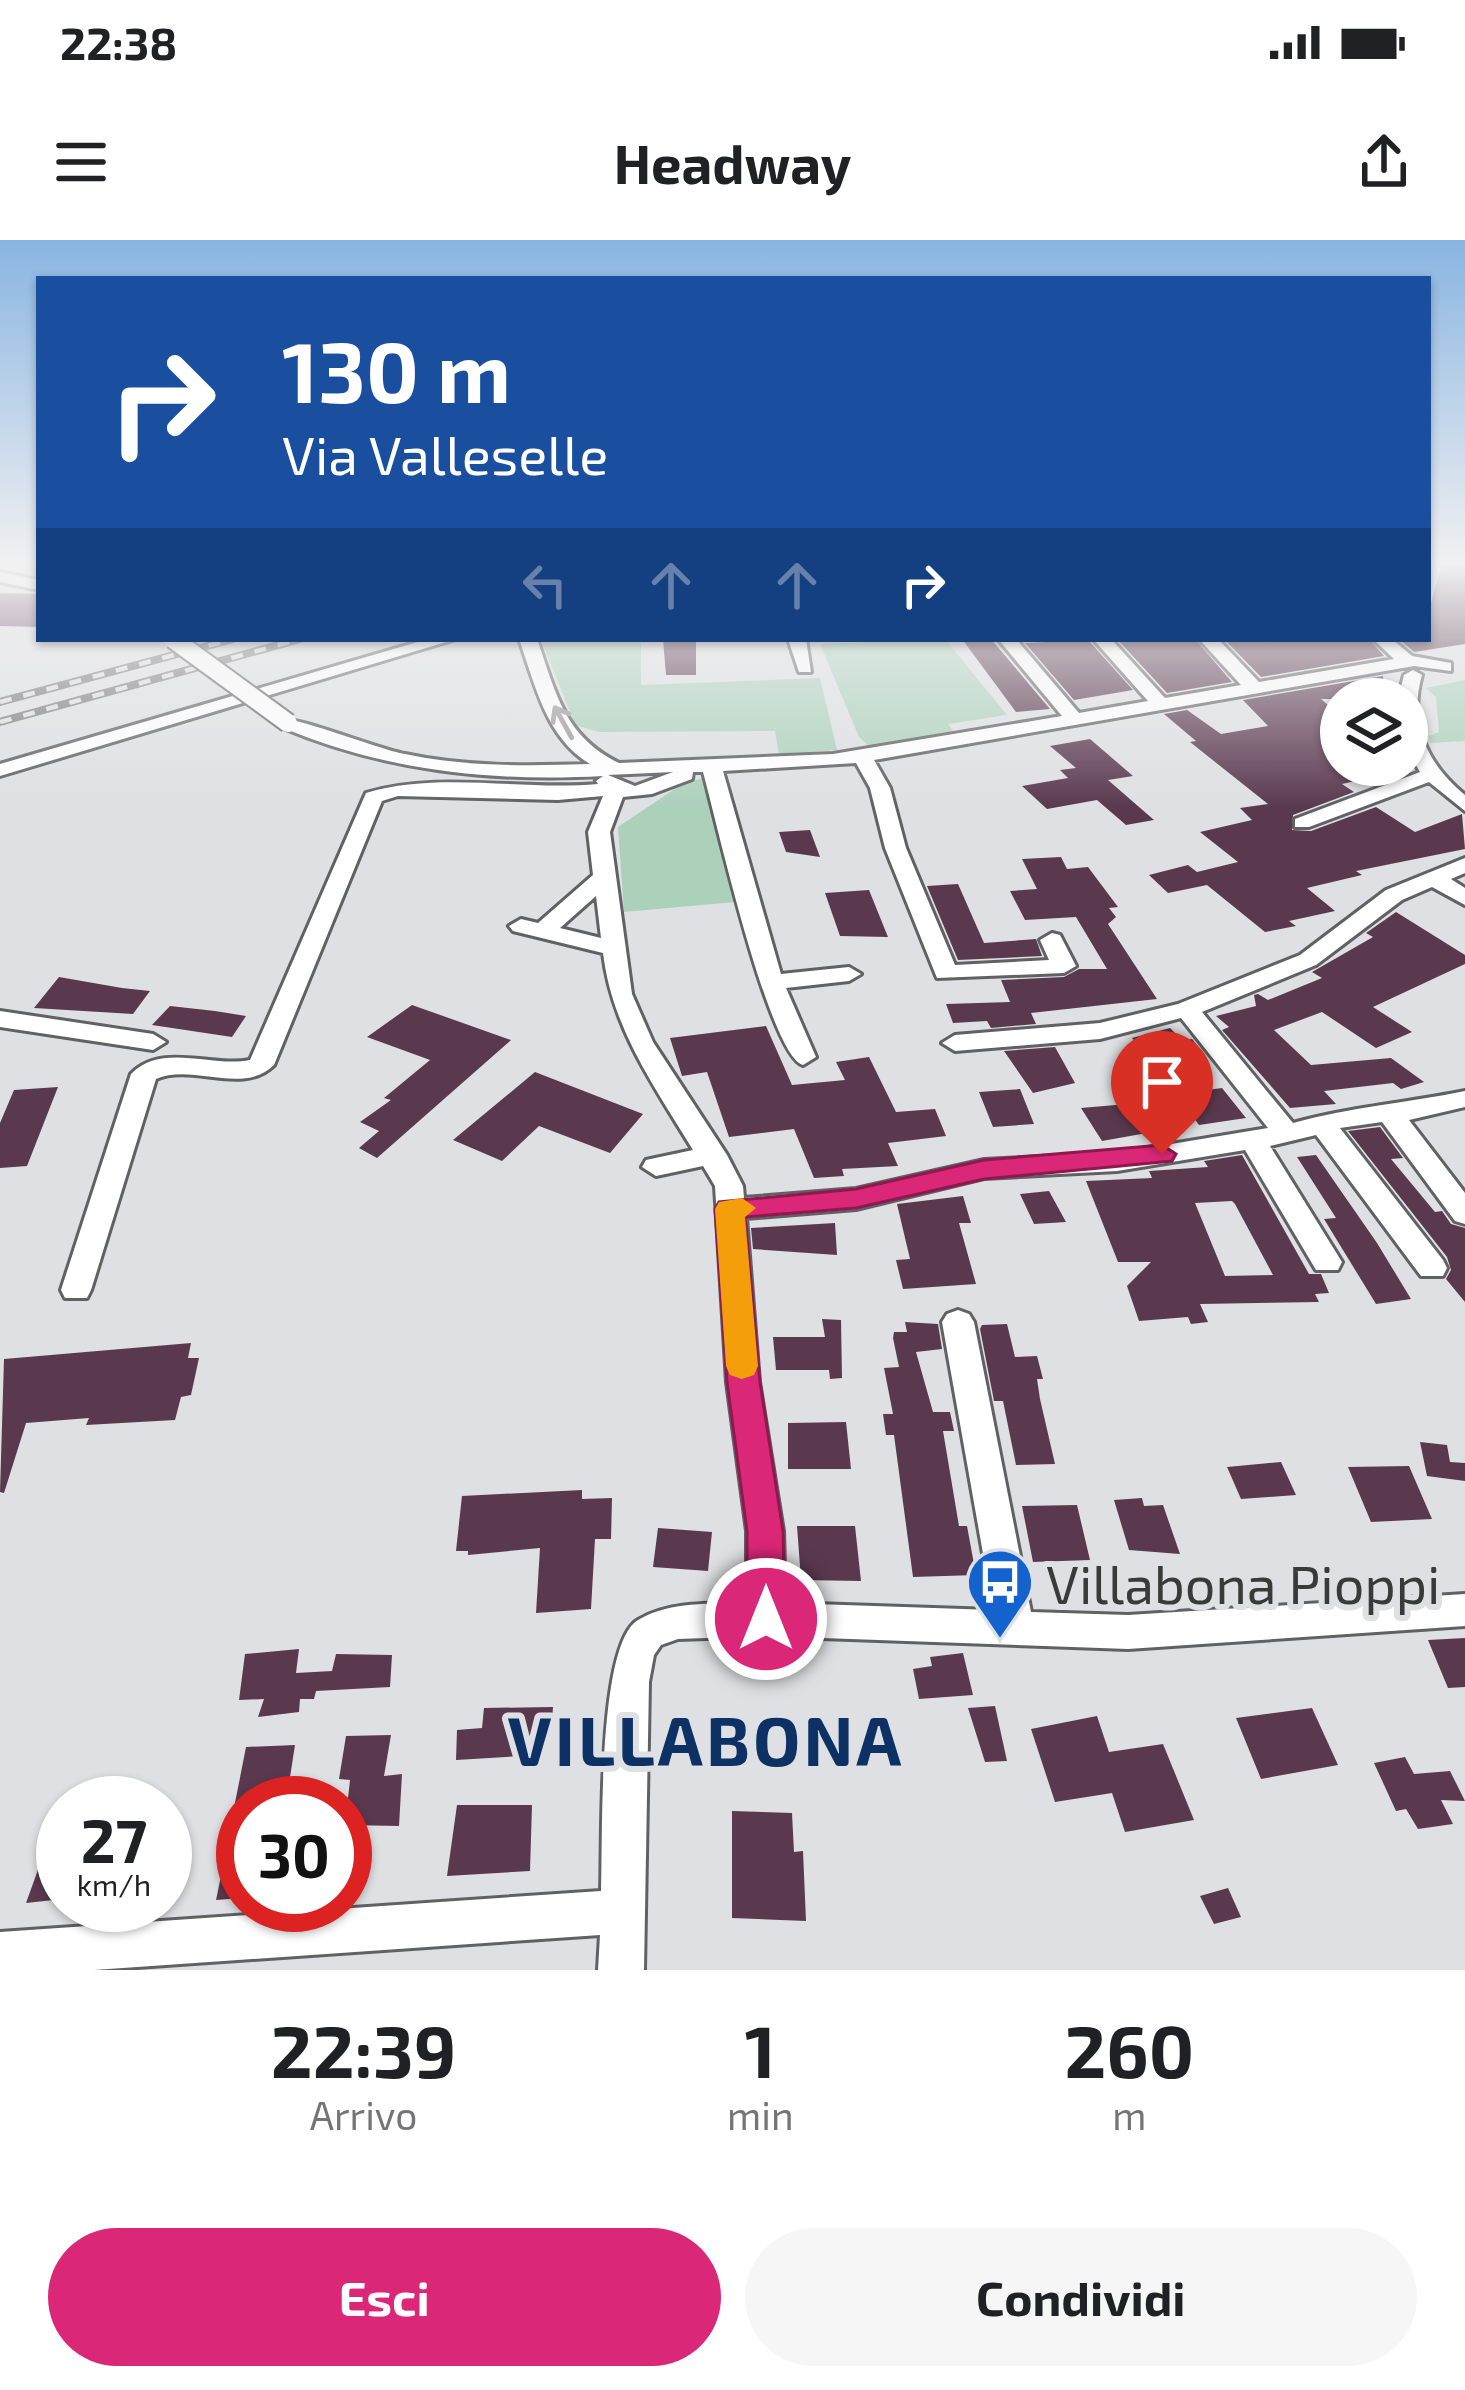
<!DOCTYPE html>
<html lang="it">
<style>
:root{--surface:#fff;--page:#f6f6f6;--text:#202124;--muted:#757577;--accent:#db2777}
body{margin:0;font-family:"Exo 2",sans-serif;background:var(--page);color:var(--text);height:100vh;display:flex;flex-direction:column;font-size:45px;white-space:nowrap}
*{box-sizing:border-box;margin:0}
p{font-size:39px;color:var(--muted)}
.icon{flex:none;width:66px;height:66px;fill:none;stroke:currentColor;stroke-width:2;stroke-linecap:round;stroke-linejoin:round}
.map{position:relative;height:1730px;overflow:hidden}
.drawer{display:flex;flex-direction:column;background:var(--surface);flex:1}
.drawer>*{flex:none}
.top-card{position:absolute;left:36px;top:36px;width:1395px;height:366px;border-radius:0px;box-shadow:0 3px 9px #0004;background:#1a4fa0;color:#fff;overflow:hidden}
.controls{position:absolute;left:1320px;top:438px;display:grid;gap:24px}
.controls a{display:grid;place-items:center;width:108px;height:108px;border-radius:50%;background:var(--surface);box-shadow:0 3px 9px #0004;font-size:60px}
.speed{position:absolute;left:36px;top:1536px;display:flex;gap:24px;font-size:60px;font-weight:700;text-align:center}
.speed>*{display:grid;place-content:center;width:156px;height:156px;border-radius:50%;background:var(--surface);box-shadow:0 3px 9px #0004;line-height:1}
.speed small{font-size:30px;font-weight:400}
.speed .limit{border:18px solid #d22;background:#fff;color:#111}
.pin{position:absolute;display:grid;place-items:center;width:102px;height:102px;color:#fff;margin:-123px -51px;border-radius:50% 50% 50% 0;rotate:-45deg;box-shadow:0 0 12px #0007}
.pin .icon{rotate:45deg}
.me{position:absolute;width:132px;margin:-66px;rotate:0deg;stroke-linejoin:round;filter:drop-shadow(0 0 9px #0008)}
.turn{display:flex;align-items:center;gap:42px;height:252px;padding:0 48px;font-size:54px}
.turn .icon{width:156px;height:156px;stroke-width:2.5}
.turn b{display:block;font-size:84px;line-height:102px}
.lanes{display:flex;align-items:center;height:114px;padding:0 48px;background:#0003;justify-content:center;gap:60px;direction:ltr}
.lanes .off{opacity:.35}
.eta{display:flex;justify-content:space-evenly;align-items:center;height:204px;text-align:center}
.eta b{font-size:72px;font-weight:700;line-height:84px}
.cta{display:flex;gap:24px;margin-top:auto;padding:24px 48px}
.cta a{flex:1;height:138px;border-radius:72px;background:var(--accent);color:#fff;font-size:48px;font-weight:700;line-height:138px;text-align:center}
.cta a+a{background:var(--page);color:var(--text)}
.status{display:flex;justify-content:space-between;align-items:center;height:84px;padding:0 60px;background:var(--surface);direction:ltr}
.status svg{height:33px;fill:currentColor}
header{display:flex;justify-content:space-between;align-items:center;height:156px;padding:0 48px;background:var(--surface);font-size:54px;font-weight:700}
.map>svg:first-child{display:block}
.green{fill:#acd1bb}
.building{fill:#5a394f;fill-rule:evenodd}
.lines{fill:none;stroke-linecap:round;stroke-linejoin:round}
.minor-casing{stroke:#606164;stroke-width:6}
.minor{fill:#fff;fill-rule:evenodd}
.rail-casing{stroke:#7a7a7c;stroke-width:8}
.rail{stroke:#dfe0e3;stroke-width:4.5;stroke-dasharray:12;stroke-linecap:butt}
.minor-bridge-casing{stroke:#606164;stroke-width:22;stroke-linecap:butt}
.minor-bridge{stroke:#fff;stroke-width:18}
.oneway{stroke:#9c9c9d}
.route{fill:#db2777;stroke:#8e194d;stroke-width:3}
.slow{fill:#f59e0b}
.labels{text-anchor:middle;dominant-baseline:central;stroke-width:12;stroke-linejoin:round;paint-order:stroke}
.near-poi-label{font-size:54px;fill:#3a3a3b;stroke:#dfe0e3;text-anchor:start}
.near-district-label{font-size:69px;font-weight:bold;letter-spacing:3px;fill:#0d3165;stroke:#dfe0e3}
</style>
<div class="status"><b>22:38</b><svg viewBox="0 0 49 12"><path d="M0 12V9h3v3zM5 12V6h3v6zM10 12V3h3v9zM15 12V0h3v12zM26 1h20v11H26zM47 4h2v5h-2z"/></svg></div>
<header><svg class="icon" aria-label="menu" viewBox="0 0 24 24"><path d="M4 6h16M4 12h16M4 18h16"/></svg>Headway<svg class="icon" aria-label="share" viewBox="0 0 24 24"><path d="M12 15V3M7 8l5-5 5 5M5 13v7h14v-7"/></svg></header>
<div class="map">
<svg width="1465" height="1730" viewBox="0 0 1465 1730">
<rect width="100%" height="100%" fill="#dfe0e3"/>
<path class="green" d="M 541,399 L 641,399 L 641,445 L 820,438 L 837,510 L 779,514 L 775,491 L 599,492 L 575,485 Z
M 945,399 L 1007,475 L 948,484 L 954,492 L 870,507 L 859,497 L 820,404 Z
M 1465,440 L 1465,501 L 1430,503 L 1429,496 L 1439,492 L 1436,457 L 1426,448 Z
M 702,538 L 735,662 L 624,672 L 618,587 L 679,546 Z"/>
<path class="building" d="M 1442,325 L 1465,325 L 1465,404 L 1414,412 L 1399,399 L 1428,399 L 1428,373 Z
M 0,353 L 39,354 L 39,387 L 0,386 Z
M 663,399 L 696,399 L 696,435 L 666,435 Z
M 962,399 L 991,399 L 1050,469 L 1016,472 Z
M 1117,399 L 1195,399 L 1232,442 L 1167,453 Z
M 1224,399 L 1369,399 L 1384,416 L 1261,437 Z
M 1089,400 L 1090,402 L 1133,450 L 1074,460 L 1025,403 Z
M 1383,436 L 1385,459 L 1321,459 L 1341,476 L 1341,525 L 1374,525 L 1387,534 L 1342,544 L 1354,552 L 1293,575 L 1292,590 L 1311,591 L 1376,567 L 1415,592 L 1462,574 L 1465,609 L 1356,631 L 1362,635 L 1307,648 L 1335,671 L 1289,681 L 1296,686 L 1265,692 L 1207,645 L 1168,653 L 1149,635 L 1188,625 L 1197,632 L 1238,622 L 1200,592 L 1252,580 L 1240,568 L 1268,564 L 1190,502 L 1196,501 L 1164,474 L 1187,470 L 1221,494 L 1268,486 L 1243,460 Z
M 1090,499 L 1133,536 L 1108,540 L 1154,580 L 1126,585 L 1097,560 L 1047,569 L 1022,546 L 1068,538 L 1060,530 L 1076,528 L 1050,506 Z
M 810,590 L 820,617 L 786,612 L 779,592 Z
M 1061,617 L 1067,629 L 1088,627 L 1118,667 L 1109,668 L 1116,677 L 1108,684 L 1157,759 L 1031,773 L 1036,784 L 991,788 L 987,781 L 953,783 L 946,764 L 1010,762 L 1001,740 L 1064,737 L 1079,729 L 1107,729 L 1076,677 L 1025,680 L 1010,651 L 1037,649 L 1022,619 Z
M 958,644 L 984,703 L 1036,699 L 1042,716 L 958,720 L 927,646 Z
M 869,650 L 888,697 L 840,696 L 825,653 Z
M 1396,672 L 1465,715 L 1465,724 L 1373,767 L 1412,792 L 1376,808 L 1322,772 L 1274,790 L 1311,825 L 1391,818 L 1424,842 L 1401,849 L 1393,843 L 1324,851 L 1336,864 L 1290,868 L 1222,790 L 1229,787 L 1216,776 L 1256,766 L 1254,755 L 1258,754 L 1268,760 L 1322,738 L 1312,732 L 1373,697 L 1366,693 Z
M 59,737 L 122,748 L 150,751 L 133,774 L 34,768 Z
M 412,765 L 511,800 L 377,918 L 359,908 L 379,891 L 360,882 L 391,860 L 384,858 L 430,820 L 367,797 Z
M 170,766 L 215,771 L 246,776 L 232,797 L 152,785 Z
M 766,786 L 792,845 L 845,840 L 836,822 L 869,817 L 896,872 L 935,869 L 946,896 L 888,903 L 898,926 L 842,929 L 844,936 L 814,938 L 794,889 L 729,897 L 707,832 L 682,836 L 670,798 Z
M 1170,788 L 1183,801 L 1192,799 L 1202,812 L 1155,823 L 1132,798 Z
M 1055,807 L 1075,843 L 1033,853 L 1004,811 Z
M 535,832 L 643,874 L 610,913 L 539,886 L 502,921 L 453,900 Z
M 58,847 L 27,926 L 0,928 L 0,883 L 14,850 Z
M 1222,848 L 1246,878 L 1199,885 L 1177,854 Z
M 1020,849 L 1034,884 L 993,887 L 979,852 Z
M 1127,864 L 1147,893 L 1102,901 L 1081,868 Z
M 1380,887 L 1403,918 L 1391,919 L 1435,972 L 1442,971 L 1451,984 L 1465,988 L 1465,1062 L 1446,1039 L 1451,1030 L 1447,1017 L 1348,891 Z
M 1242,915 L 1309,1034 L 1321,1034 L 1329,1053 L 1315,1054 L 1319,1062 L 1200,1064 L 1208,1082 L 1191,1084 L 1188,1077 L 1139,1081 L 1127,1046 L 1151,1022 L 1118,1022 L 1086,941 L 1152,938 L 1149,931 L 1208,927 L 1204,921 ZM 1232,961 L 1235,964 L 1273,1035 L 1225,1036 L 1195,963 Z
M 1316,915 L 1377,1003 L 1411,1059 L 1376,1064 L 1324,979 L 1336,978 L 1297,917 Z
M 1049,951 L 1066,982 L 1034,984 L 1020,954 Z
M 963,956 L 971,983 L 959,983 L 976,1044 L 903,1049 L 896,1020 L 910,1019 L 897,964 Z
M 835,983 L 837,1015 L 753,1009 L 751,988 Z
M 822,1079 L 841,1080 L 842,1138 L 830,1139 L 829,1130 L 776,1130 L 773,1097 L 825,1097 Z
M 905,1082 L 938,1084 L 942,1109 L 916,1112 L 933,1172 L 950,1172 L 954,1191 L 943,1191 L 959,1286 L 967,1286 L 976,1335 L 913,1337 L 894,1195 L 886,1195 L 883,1174 L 893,1174 L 884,1128 L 899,1127 L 893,1098 L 894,1092 L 907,1092 Z
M 1007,1084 L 1015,1117 L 1037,1116 L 1043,1139 L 1037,1139 L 1040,1159 L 1055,1224 L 1016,1225 L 1003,1161 L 994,1161 L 980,1089 L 982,1085 Z
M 191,1103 L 188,1118 L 199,1118 L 191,1155 L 181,1157 L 175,1180 L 86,1185 L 89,1178 L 26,1183 L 4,1253 L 0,1252 L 4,1119 Z
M 846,1182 L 851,1229 L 788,1229 L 788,1183 Z
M 1420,1202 L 1447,1205 L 1450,1222 L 1465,1223 L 1465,1241 L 1427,1236 Z
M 1281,1222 L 1296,1255 L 1241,1259 L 1227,1227 Z
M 1409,1226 L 1432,1279 L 1371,1282 L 1348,1227 Z
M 582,1250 L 582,1259 L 612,1258 L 611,1299 L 595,1299 L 591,1369 L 536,1373 L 540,1308 L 468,1315 L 468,1311 L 456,1311 L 462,1256 Z
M 1142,1258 L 1144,1266 L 1163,1265 L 1180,1314 L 1129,1310 L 1114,1260 Z
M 1077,1265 L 1090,1320 L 1033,1322 L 1022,1266 Z
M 797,1286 L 855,1286 L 861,1341 L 801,1340 Z
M 658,1288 L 712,1292 L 708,1331 L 653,1327 Z
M 1465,1398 L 1465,1447 L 1448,1448 L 1428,1400 Z
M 299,1409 L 296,1433 L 332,1431 L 336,1414 L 392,1415 L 390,1447 L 316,1451 L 314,1459 L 300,1459 L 299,1472 L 258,1477 L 264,1459 L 239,1460 L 245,1414 Z
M 963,1413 L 973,1455 L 919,1459 L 913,1429 L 932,1426 L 930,1417 Z
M 995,1466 L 1007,1521 L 985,1522 L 968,1468 Z
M 553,1467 L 551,1497 L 522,1499 L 522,1516 L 456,1520 L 457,1490 L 482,1488 L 484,1468 Z
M 1312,1468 L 1338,1525 L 1261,1539 L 1236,1478 Z
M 1097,1476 L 1109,1512 L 1163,1504 L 1194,1580 L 1125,1592 L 1112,1553 L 1055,1562 L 1031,1489 Z
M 391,1495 L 384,1536 L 402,1534 L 399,1586 L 345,1585 L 350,1540 L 339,1539 L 346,1496 Z
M 295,1505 L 286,1563 L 235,1563 L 246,1507 Z
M 1405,1517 L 1414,1534 L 1450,1531 L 1465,1561 L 1441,1560 L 1453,1584 L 1418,1589 L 1406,1569 L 1396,1571 L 1374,1523 Z
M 457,1565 L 532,1565 L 530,1631 L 447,1636 Z
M 61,1566 L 63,1659 L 26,1663 Z
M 235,1569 L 243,1570 L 243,1658 L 216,1660 Z
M 732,1571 L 792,1573 L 794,1612 L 803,1611 L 806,1681 L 732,1678 Z
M 1228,1648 L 1241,1677 L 1214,1684 L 1200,1656 Z"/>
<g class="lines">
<g class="minor-casing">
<path id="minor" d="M 0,332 L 39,340 L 39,350 L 0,342 Z
M 428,399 L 456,399 L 0,536 L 0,524 Z
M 519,399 L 537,399 C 556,453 564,496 619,523 L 833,514 L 1062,476 L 998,399 L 1016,399 L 1079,473 L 1148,461 L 1093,399 L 1111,399 L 1165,458 L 1241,445 L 1199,399 L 1218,399 L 1259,442 L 1394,419 L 1373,399 L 1392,399 L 1412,416 L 1451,423 L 1451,431 L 1414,426 L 874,520 L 890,548 L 906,608 L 955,725 L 1049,720 L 1040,700 L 1052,693 L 1060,695 L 1076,726 L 1064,733 L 937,738 L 885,608 L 870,548 L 856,523 L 723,531 L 781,734 L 849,727 L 861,734 L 849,741 L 786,748 L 816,817 L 803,825 C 769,816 715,575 703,532 L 693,532 L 692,539 L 652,554 L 623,557 L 610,592 L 632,754 L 653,802 L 727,915 L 743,946 L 744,958 L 856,949 L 984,920 L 1117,913 L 1268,888 L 1181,778 L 1100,799 L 955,811 L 942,803 L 955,795 L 1100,783 L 1178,764 L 1300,715 L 1386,650 L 1465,618 L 1465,633 L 1451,639 L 1465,648 L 1465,665 L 1432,647 L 1402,660 L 1316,725 L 1202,772 L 1293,883 C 1350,867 1407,863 1465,851 L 1465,867 L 1409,880 L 1465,953 L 1465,984 L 1455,981 L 1382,882 L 1340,888 L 1443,1020 L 1447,1028 L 1443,1036 L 1421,1036 L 1316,895 L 1270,906 L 1342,1022 L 1338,1030 L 1316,1030 L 1245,910 L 1117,931 L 984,938 L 856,969 L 746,978 L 759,1142 L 783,1291 L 785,1363 L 993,1370 L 942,1082 L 947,1074 L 958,1070 L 969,1074 L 974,1082 L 1031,1372 L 1128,1375 L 1465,1354 L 1465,1386 L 1128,1409 L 766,1396 L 678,1399 L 661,1405 L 654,1415 L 649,1442 L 644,1730 L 598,1730 L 600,1695 L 94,1730 L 0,1730 L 0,1692 L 601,1651 C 603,1601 597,1404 638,1380 C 670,1361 711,1364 747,1363 L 747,1291 L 727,1142 L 715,946 L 703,926 L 656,936 L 642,927 L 646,920 L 693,910 C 654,846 612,788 603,713 L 513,691 L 509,686 L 521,679 L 538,683 L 593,635 L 588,592 L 603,556 L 558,560 L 398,556 L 382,561 L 274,825 C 242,856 193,823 156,839 L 91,1050 L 87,1058 L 65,1058 L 61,1050 L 131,834 C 162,802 212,828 250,820 L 366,553 C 439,531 522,551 598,544 L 596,541 L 603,536 C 492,542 385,531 281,487 L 281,479 C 298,477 378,509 405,514 C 465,527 528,526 590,524 C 546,498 535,444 519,399 ZM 673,532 L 635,546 L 608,535 ZM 596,656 L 601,698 L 560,688 Z
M 788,399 L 806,399 L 811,432 L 799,432 Z
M 1413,430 L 1422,435 C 1408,483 1427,524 1465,555 L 1465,571 L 1429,542 L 1309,587 L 1295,587 L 1295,579 L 1420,532 L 1407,510 L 1407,459 L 1398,459 L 1404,435 Z
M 0,771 L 153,794 L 166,802 L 153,810 L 0,787 Z"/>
</g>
<use href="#minor" class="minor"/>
<g class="rail-casing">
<path id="rail" d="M 0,462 L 233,399
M 0,482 L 300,399"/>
</g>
<use href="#rail" class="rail"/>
<g class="minor-bridge-casing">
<path id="minor-bridge" d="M 173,399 L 288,483"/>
</g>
<use href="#minor-bridge" class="minor-bridge"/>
</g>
<defs><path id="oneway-shaft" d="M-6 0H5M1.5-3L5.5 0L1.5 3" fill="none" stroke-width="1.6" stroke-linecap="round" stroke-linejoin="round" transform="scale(3)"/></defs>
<use class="oneway" href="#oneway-shaft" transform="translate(563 482) rotate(-119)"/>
<linearGradient id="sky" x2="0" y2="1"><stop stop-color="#89b5e1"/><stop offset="0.57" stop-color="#f1f1f2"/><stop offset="1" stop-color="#f1f1f2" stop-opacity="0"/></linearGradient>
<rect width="1465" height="567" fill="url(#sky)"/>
<path class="route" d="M 1162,905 L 1176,914 L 1172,921 L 984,939 L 856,968 L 745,977 L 760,1142 L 783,1291 L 785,1379 L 779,1391 L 766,1396 L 752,1391 L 747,1379 L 747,1291 L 727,1142 L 715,969 L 719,962 L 856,949 L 984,920 Z"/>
<path class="slow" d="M 742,958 L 756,968 L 745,977 L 758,1126 L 754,1135 L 742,1139 L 730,1135 L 726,1126 L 715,969 L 719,962 Z"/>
<defs>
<g id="bus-pin" transform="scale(3.45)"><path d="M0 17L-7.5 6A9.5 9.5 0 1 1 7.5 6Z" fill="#1462cd" stroke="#dfe0e3"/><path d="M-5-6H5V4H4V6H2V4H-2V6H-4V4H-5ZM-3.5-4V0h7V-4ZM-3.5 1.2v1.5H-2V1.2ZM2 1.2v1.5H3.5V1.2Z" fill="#fff"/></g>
</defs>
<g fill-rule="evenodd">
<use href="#bus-pin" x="1000" y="1342"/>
</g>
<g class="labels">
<g class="near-poi-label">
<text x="1046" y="1342">Villabona Pioppi</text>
</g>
<g class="near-district-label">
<text x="706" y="1498">VILLABONA</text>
</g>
</g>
</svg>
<div class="controls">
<a><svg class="icon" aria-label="layers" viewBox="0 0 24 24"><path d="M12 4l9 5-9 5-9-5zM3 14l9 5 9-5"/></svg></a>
</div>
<div class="speed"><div>27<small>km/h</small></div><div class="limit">30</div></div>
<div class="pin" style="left:1162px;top:914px;background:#d93025"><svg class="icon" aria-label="arrive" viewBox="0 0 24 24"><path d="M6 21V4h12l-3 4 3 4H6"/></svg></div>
<svg class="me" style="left:766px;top:1379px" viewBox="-20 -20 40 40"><circle r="17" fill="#db2777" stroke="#fff" stroke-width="3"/><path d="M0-11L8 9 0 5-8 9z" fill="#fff"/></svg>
<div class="top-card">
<div class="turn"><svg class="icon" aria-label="right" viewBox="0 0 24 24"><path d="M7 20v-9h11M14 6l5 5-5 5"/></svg><div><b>130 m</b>Via Valleselle</div></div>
<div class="lanes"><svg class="icon off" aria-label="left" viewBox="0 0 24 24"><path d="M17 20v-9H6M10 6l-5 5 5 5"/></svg><svg class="icon off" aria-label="ahead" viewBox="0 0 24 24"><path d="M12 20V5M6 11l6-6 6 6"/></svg><svg class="icon off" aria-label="ahead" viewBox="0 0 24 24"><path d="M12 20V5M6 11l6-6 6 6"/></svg><svg class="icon" aria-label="right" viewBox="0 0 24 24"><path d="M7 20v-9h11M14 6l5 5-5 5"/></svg></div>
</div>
</div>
<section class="drawer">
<div class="eta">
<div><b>22:39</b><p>Arrivo</p></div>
<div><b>1</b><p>min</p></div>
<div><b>260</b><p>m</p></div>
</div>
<div class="cta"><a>Esci</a><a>Condividi</a></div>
</section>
